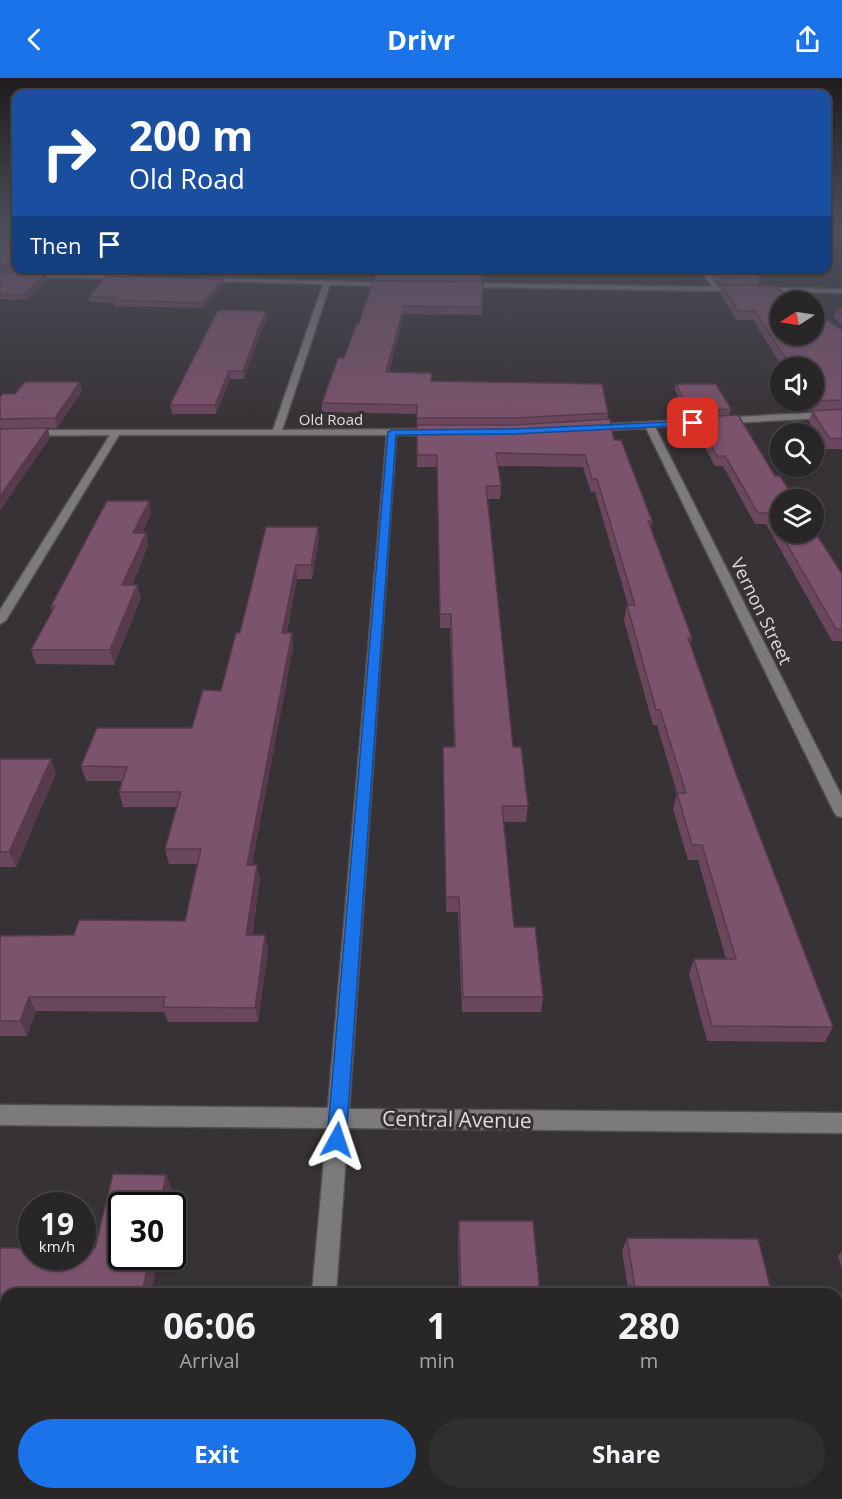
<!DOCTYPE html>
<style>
:root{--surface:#292628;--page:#312e30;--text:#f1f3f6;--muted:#a5a5a8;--line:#454345;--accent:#1a73e8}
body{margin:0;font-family:"Open Sans",sans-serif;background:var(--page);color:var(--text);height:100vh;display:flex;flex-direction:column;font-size:22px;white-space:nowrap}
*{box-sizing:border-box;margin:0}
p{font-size:20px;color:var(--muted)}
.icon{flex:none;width:33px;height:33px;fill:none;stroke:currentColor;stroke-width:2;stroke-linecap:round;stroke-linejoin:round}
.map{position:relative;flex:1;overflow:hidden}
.side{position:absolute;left:0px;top:1210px;width:843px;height:212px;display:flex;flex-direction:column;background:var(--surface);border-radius:18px 18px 0 0;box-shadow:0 2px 4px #0004,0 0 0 2px var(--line)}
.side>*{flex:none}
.top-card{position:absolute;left:12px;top:12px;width:819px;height:183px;border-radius:12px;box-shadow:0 2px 4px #0004,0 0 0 2px var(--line);background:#1a4fa0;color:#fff;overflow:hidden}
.needle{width:39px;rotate:258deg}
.buttons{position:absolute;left:770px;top:213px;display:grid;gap:12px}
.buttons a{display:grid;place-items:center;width:54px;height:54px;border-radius:50%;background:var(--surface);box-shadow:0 2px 4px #0004,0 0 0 2px var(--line);font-size:30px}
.speed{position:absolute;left:18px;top:1114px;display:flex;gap:12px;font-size:30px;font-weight:700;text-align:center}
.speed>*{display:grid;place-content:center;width:78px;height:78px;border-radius:50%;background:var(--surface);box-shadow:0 2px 4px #0004,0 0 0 2px var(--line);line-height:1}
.speed small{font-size:15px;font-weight:400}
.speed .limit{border:3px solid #111;border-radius:9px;background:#fff;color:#111}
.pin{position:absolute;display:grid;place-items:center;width:51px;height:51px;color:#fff;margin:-26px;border-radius:12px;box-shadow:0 3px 9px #0006}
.me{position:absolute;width:66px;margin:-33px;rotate:5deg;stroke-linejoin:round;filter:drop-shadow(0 0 4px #0008)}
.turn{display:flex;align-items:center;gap:21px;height:126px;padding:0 18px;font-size:27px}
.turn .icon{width:78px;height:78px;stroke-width:2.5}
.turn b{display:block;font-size:42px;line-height:51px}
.then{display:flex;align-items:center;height:57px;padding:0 18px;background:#0003;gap:12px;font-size:22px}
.eta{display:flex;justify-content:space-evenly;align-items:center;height:102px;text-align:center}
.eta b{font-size:36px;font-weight:700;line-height:42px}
.action{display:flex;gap:12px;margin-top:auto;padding:12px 18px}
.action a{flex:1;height:69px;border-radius:36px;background:var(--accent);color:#fff;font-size:24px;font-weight:700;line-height:69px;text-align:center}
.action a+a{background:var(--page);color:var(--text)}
header{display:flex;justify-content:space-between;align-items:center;height:78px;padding:0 18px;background:var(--accent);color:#fff;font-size:27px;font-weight:700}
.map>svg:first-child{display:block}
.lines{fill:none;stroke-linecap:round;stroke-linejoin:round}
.minor-casing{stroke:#555053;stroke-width:3}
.minor{fill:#7d7a7c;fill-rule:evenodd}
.rail-casing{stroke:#c5c1c4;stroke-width:2}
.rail{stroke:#373235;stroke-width:1.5;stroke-dasharray:5;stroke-linecap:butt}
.wall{fill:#6b475e}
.shaded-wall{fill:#573a4c}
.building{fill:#7c536d;stroke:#573a4c;stroke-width:1.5}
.route{fill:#1a73e8;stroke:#114b97;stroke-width:1.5}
.labels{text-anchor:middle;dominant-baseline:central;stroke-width:6;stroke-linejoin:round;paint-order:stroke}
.far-street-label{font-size:15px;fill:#dfdbde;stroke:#373235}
.street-label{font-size:18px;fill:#dfdbde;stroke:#373235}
.near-street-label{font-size:21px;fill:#dfdbde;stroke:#373235}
</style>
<header><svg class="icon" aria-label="back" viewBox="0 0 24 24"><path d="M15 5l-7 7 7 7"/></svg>Drivr<svg class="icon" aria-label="share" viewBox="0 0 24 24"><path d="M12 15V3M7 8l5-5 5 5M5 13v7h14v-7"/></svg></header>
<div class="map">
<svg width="842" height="1421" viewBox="0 0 842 1421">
<rect width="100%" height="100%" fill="#373235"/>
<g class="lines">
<g class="minor-casing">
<path id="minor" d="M 700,190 L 706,190 L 718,209 L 842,211 L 842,215 L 464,209 L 461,207 L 464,205 L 712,209 Z
M 0,194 L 125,197 L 128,199 L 125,201 L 0,198 Z
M 203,200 L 394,205 L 392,208 L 330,207 L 282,352 L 437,351 L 441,354 L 437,357 L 396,357 L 349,1031 L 842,1035 L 842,1055 L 348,1050 L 336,1216 L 312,1216 L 327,1050 L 0,1047 L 0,1027 L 328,1030 L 387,357 L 119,357 L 6,542 L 0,546 L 0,532 L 110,357 L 0,358 L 0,352 L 273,352 L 323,206 L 201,203 Z
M 842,333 L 842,339 L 655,349 L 842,719 L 842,739 L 837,738 L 834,734 L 646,350 L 593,353 L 589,350 L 593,347 Z
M 293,1416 L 321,1416 L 320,1421 L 292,1421 Z"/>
</g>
<use href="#minor" class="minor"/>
<g class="rail-casing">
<path id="rail" d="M 826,158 L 842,158"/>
</g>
<use href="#rail" class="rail"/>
</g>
<path class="wall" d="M 0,163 L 16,164 L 16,190 L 58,190 L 55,193 L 0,192 Z
M 105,190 L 239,190 L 232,198 L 110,195 Z
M 375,190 L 484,191 L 483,203 L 375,202 Z
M 583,190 L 701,190 L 700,195 L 584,194 Z
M 708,190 L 746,190 L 760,200 L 758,207 L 719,207 Z
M 0,195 L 45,196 L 47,202 L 26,222 L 0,221 Z
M 224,201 L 224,207 L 203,230 L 114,228 L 114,225 L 90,224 L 89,219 Z
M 373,203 L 483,204 L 482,237 L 404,236 L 389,294 L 432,303 L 608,335 L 607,342 L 614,362 L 652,443 L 651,450 L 692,560 L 690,567 L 736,696 L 833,949 L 825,964 L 707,963 L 689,896 L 694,881 L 726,881 L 698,782 L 688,782 L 673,731 L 677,715 L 657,647 L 653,647 L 624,542 L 627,527 L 628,527 L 595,414 L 591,414 L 583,389 L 498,388 L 501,408 L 500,421 L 488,421 L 513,669 L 528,728 L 526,744 L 504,744 L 514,849 L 543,919 L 541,934 L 462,934 L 458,834 L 446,834 L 443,669 L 454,669 L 450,550 L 440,550 L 437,389 L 417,389 L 417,336 L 322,334 L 322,325 L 344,280 L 358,247 Z
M 722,207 L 842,252 L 842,371 L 826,371 L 809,343 L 812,333 L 836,332 L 803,333 L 797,322 L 813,322 L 813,290 L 783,290 L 753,242 L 736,242 L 720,215 Z
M 836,231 L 842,231 L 842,248 L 834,239 Z
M 268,240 L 260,256 L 244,301 L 230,301 L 216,336 L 172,336 L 170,327 Z
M 80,304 L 82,313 L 57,350 L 0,350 L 0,319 Z
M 676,306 L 731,331 L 729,337 L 689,339 L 675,312 Z
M 696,339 L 775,398 L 842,496 L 842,563 L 832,563 L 766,446 L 755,446 L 723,388 L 715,388 L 694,349 Z
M 149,423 L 151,436 L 142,455 L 146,455 L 148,468 L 132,507 L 137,507 L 141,520 L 114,587 L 36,586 L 31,572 L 52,533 L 51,528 Z
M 318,449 L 319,462 L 312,501 L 297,501 L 287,555 L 292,555 L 293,569 L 252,787 L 260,801 L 252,857 L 265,857 L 268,871 L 258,944 L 168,944 L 164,934 L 36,933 L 27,958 L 0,958 L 0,858 L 74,857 L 185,843 L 197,786 L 169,786 L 165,771 L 177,729 L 123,729 L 119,714 L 122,703 L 86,703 L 81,688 L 192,650 L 221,613 L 240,555 Z
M 0,681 L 56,695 L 16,789 L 0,789 Z
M 113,1096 L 166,1097 L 172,1111 L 168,1128 L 122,1128 L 122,1179 L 158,1179 L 151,1216 L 6,1216 L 6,1259 L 0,1259 L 0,1170 L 32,1170 L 32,1179 L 82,1179 L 82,1170 L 95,1170 Z
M 459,1143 L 540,1216 L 459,1216 L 458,1156 Z
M 627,1160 L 772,1216 L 629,1216 L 622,1173 Z
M 842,1173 L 842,1191 L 838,1178 Z"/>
<path class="shaded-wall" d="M 231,190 L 239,190 L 232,198 Z
M 45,196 L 47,202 L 26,222 L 25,217 Z
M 224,201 L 224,207 L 203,230 L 202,225 Z
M 404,228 L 404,236 L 386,303 L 386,294 Z
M 267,233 L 268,240 L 260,256 L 244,301 L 243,293 L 259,249 Z
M 229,293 L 230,301 L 216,336 L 215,327 Z
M 80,304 L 82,313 L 57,350 L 55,340 Z
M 48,350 L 50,360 L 0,433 L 0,418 Z
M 149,423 L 151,436 L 136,468 L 133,455 Z
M 318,449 L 319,462 L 312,501 L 311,487 Z
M 146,455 L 148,468 L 126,520 L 122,507 Z
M 296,487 L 297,501 L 284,569 L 282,555 Z
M 137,507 L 141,520 L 114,587 L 110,572 Z
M 292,555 L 293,569 L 249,801 L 247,787 Z
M 51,681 L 56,695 L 16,789 L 9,774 Z
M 257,787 L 260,801 L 249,871 L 246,857 Z
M 265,857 L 268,871 L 258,944 L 255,930 Z
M 29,919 L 36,933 L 27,958 L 20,943 Z
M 166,1097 L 172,1111 L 168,1128 L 160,1128 Z
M 149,1179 L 158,1179 L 151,1216 L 142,1216 Z
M 87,1416 L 93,1416 L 92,1421 L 86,1421 Z"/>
<path class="building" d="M 0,163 L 16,164 L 16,188 L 0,187 Z
M 715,190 L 746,190 L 760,200 L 721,199 Z
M 0,195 L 45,196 L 25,217 L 0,216 Z
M 106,198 L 224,201 L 202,225 L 113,222 L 116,219 L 89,219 Z
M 373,203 L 483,204 L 482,229 L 404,228 L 386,294 L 432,295 L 431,303 L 602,306 L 608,335 L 514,340 L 417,340 L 417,327 L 322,325 L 338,280 L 344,280 L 356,247 L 358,247 Z
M 722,207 L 773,208 L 798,224 L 780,224 L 780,256 L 813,256 L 813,233 L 842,252 L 842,322 L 806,323 L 813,322 L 813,290 L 792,290 L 755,233 L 738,233 Z
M 836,231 L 842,231 L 842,237 Z
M 218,232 L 267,233 L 259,249 L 243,293 L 229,293 L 215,327 L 170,327 Z
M 25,304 L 80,304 L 55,340 L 0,341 L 0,319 L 3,316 L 15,316 Z
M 676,306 L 716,306 L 731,331 L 690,333 Z
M 842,331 L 842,361 L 829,360 L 812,333 Z
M 738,337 L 775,398 L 780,398 L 795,422 L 780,422 L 780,454 L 769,435 L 758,435 L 725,378 L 717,378 L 696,339 Z
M 610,341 L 614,362 L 621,362 L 652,443 L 648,443 L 692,560 L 688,560 L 736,696 L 833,949 L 712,948 L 694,881 L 736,881 L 702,767 L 692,767 L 677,715 L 686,715 L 660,632 L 656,632 L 627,527 L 635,527 L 597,401 L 592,401 L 585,377 L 496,375 L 501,408 L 486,408 L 513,669 L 521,669 L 528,728 L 502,728 L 514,849 L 535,849 L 543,919 L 463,919 L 459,819 L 446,819 L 443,669 L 455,669 L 451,536 L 440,536 L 437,377 L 417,377 L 417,347 L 514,347 Z
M 48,350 L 0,418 L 0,351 Z
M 107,423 L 149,423 L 133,455 L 146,455 L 122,507 L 137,507 L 110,572 L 31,572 L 55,528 L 51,528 Z
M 266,449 L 318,449 L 311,487 L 296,487 L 282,555 L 292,555 L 247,787 L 257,787 L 246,857 L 265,857 L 255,930 L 163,929 L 165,919 L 29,919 L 20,943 L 0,943 L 0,858 L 74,857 L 79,842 L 185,843 L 201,771 L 165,771 L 181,714 L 119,714 L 127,689 L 81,688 L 97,650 L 192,650 L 203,612 L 221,613 L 236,555 L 240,555 Z
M 813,451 L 842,496 L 842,551 L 836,551 L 780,454 L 813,454 Z
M 0,681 L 51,681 L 9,774 L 0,774 Z
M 113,1096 L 166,1097 L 160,1128 L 122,1128 L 122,1179 L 149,1179 L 142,1216 L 6,1216 L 6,1247 L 0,1247 L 0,1170 L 32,1170 L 32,1179 L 82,1179 L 82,1170 L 95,1170 Z
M 459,1143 L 533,1143 L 540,1216 L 461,1216 Z
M 627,1160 L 758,1161 L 772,1216 L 636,1216 Z
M 42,1416 L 87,1416 L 86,1421 L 41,1421 Z"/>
<linearGradient id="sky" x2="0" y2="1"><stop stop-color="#1e1c1d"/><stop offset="0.43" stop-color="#4d4f5c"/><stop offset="1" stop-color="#4d4f5c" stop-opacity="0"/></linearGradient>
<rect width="842" height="348" fill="url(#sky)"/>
<path class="route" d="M 693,343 L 695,343 L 695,347 L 513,356 L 396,357 L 346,1062 L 343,1068 L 337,1071 L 330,1068 L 327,1062 L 388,354 L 392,352 L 513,351 Z"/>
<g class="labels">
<g class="far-street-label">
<text x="331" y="341">Old Road</text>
</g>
<g class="street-label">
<text transform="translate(762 533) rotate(64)">Vernon Street</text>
</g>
<g class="near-street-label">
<text transform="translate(457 1041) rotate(1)">Central Avenue</text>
</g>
</g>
</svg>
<div class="buttons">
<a><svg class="needle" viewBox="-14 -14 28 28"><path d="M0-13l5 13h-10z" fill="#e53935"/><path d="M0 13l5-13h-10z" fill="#a5a5a8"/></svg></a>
<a><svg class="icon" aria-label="sound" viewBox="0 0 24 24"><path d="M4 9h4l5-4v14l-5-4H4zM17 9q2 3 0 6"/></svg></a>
<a><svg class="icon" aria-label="search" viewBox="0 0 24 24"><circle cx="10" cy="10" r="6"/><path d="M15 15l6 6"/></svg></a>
<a><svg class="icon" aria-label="layers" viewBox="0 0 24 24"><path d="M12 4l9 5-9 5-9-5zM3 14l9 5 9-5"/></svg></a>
</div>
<div class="speed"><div>19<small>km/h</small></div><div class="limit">30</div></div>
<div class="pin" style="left:693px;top:345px;background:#d93025"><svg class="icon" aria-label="arrive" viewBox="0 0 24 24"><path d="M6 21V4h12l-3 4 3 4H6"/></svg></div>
<svg class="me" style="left:337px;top:1062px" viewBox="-20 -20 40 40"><path d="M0-17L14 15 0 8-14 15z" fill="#1a73e8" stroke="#fff" stroke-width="4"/></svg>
<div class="top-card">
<div class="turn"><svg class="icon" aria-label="right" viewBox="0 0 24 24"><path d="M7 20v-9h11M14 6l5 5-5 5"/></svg><div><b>200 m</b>Old Road</div></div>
<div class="then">Then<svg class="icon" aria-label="arrive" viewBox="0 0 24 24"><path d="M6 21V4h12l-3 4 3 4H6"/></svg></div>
</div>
<section class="side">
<div class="eta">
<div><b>06:06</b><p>Arrival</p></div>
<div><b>1</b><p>min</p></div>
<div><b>280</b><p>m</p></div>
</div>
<div class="action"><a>Exit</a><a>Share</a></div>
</section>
</div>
